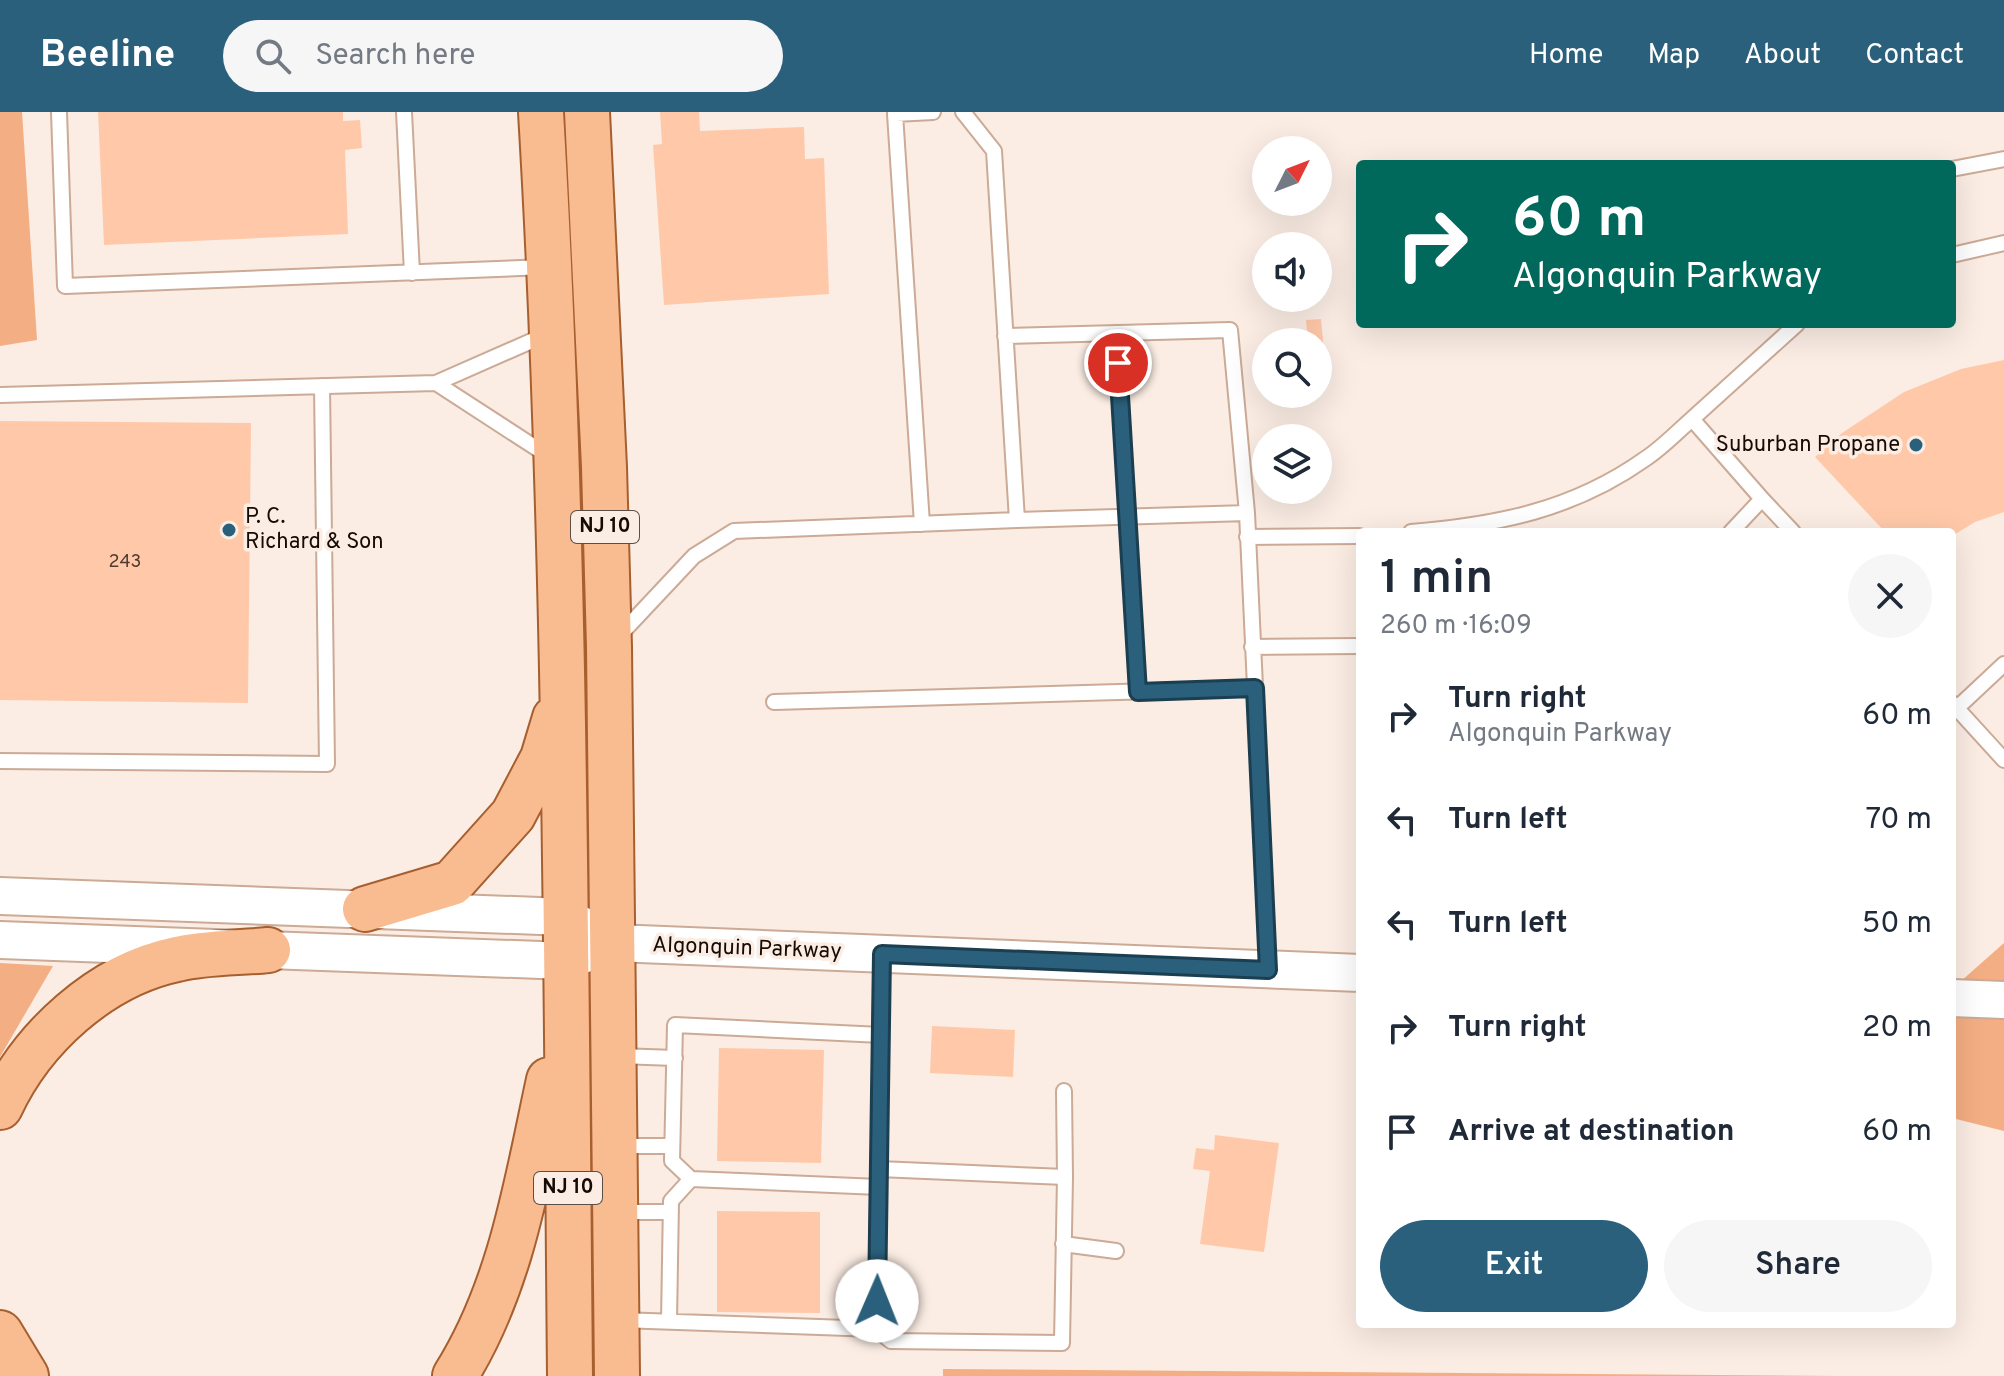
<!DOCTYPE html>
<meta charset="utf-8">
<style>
:root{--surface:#fff;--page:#f6f6f7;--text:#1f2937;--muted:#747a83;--accent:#2a607b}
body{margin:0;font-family:Overpass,sans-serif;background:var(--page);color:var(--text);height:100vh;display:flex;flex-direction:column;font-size:30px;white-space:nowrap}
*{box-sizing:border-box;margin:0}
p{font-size:26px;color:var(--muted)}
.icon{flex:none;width:44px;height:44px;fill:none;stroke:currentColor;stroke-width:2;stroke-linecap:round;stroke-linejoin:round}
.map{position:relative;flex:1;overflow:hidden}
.sheet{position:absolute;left:1356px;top:416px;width:600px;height:800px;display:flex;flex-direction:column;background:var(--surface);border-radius:8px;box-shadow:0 8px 32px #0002}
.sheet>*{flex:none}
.top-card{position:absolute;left:1356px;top:48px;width:600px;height:168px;border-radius:8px;box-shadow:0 8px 32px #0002;background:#00695c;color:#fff;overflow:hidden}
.needle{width:52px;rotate:48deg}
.tools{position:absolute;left:1252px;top:24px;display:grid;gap:16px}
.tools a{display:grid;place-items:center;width:80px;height:80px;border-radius:50%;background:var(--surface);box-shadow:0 8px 32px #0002;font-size:40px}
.pin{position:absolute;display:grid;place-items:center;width:68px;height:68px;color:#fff;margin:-34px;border:4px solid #fff;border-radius:50%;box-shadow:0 2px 8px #0007}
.me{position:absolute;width:88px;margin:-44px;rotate:1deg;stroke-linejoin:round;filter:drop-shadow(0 0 6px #0008)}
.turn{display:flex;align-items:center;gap:28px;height:168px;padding:0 24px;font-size:36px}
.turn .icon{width:104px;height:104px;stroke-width:2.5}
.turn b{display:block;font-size:56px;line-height:68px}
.round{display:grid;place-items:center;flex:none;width:84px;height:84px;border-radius:42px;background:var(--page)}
.summary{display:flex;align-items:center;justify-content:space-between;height:136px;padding:0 24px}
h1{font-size:48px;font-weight:600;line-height:60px}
.primary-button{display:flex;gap:16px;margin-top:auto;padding:16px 24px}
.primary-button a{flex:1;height:92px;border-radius:48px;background:var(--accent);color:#fff;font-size:32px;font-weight:600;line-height:92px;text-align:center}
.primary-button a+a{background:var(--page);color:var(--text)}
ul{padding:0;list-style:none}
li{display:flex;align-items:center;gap:24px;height:104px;padding:0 24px}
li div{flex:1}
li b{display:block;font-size:30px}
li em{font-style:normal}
header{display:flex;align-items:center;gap:48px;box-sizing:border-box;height:112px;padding:0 40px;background:var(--accent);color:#fff}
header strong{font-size:38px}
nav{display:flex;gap:44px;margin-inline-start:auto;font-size:28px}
.search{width:560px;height:72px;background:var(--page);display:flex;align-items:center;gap:20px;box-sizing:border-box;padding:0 28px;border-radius:44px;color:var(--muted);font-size:30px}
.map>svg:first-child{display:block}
.green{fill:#f4ae83}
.building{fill:#ffc9a9}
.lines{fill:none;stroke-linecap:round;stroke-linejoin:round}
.service-casing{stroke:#cbaa96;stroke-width:18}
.tertiary-casing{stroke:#cbaa96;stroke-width:40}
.primary-casing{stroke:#a75f2f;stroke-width:48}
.service{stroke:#fff;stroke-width:14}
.tertiary{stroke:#fff;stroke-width:36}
.primary{stroke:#f9bb90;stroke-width:44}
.route-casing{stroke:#1b3e50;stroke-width:20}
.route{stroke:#2a607b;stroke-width:14}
.poi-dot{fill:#2a607b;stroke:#fbede4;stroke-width:3}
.labels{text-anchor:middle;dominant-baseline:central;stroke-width:7;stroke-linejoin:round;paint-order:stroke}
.number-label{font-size:18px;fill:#503a2d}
.shield{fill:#fbede4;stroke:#5a4e47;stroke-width:2}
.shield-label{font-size:20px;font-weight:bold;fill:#150a04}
.poi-label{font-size:22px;fill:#150a04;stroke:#fbede4;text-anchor:end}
.street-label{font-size:22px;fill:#150a04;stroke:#fbede4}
</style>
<header>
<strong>Beeline</strong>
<div class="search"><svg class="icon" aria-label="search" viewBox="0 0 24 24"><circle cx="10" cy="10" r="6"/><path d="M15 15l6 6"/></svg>Search here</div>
<nav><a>Home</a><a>Map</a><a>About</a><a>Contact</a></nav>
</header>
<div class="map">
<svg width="2004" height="1264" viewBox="0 0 2004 1264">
<rect width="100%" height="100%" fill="#fbede4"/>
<path class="green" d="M 0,0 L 22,0 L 37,228 L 0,234 Z
M 2004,831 L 2004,1019 L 1952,1006 L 1952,877 Z
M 0,851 L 53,854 L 0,945 Z
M 943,1257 L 1837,1264 L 943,1264 Z"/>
<path class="building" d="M 98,0 L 343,0 L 343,9 L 360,8 L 362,36 L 345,38 L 348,122 L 104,133 Z
M 660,0 L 699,0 L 700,19 L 804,15 L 805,47 L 824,46 L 829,182 L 664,193 L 653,33 L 662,32 Z
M 1321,207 L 1324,240 L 1318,241 L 1318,230 L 1308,230 L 1306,208 Z
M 2004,248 L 2004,400 L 1975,410 L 1952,424 L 1952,420 L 1885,420 L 1815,345 L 1842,321 L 1904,280 L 1961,257 Z
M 0,309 L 251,311 L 248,591 L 0,588 Z
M 932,914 L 1015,918 L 1013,965 L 930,961 Z
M 719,936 L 824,938 L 821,1051 L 717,1049 Z
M 1215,1023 L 1279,1031 L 1264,1140 L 1200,1132 L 1210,1059 L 1193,1057 L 1196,1036 L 1214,1038 Z
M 717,1099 L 820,1100 L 820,1201 L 717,1200 Z"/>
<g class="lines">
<g class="service-casing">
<path id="service" d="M 59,0 L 65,174 L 546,155
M 404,0 L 412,161
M 1952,57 L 2004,47
M 1952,143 L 2004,131
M 1116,221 L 1138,580
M 1005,224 L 1230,218 L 1247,401
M 436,271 L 550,345
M 0,283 L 436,271 L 545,223
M 1692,307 L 1797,212
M 1017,408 L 1247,401 L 1268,857
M 922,412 L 895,2 L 933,0
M 1411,420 C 1497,413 1573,398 1645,347 C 1662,336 1677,320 1692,307 L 1762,387
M 1731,420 L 1762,387 L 1793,420
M 1247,425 L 1360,424
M 617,526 L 694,444 L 734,419 L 1017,408 L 994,39 L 963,0
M 1252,535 L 1360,534
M 774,590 L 1255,576
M 1952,591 L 2004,648
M 1957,596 L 2004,552
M 0,649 L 327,652 L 322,274
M 619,944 L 675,946
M 1064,979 L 1065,1065
M 621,1034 L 672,1034
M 691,1067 L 879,1075
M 619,1100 L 671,1100
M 1063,1132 L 1116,1139
M 620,1208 L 876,1217 L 882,843
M 669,1210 L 671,1089 L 691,1067 L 672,1049 L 675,913 L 881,923
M 876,1217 L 891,1229 L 1062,1231 L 1065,1065 L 879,1057"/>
</g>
<g class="tertiary-casing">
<path id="tertiary" d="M 0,784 L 566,805 L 591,818
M 0,828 L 567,849 L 614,831 L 1360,861
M 1952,886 L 2004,888"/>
</g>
<g class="primary-casing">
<path id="primary" d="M 541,0 C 566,421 566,842 570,1264
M 587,0 L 604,355 L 609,535 L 617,1264
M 365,797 L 452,771 L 513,703 L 543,646 L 555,606
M 0,995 C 32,926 100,863 177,847 C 206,840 238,841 268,838
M 0,1221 L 26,1264
M 455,1264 C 511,1175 527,1070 549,968"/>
</g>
<use href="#service" class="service"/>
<use href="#tertiary" class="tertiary"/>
<use href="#primary" class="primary"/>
</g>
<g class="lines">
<g class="route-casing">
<path id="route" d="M 877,1189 L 882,842 L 1268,858 L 1255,576 L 1138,580 L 1118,251"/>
</g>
<use href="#route" class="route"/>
</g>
<g class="poi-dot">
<circle cx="1916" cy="333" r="8"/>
<circle cx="229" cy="418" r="8"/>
</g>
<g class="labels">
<g class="number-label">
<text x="125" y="450">243</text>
</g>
<g class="shield">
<rect x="571" y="399" width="68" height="32" rx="6"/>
<rect x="534" y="1060" width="68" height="32" rx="6"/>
</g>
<g class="shield-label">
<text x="605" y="415">NJ 10</text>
<text x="568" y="1076">NJ 10</text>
</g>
<g class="poi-label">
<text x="1900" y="333">Suburban Propane</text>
<text x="245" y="405" text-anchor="start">P. C.<tspan x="245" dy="25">Richard &amp; Son</tspan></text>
</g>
<g class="street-label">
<text transform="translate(747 837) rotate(2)">Algonquin Parkway</text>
</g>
</g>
</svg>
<div class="tools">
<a><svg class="needle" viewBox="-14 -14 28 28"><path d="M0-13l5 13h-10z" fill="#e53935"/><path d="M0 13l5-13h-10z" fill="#747a83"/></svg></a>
<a><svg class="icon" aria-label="sound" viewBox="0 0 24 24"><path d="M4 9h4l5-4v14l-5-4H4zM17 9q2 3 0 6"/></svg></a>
<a><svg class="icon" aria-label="search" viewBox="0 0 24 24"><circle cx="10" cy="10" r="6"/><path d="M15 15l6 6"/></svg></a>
<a><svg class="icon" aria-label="layers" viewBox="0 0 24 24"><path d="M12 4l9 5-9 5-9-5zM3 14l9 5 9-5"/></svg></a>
</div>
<div class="pin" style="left:1118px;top:251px;background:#d93025"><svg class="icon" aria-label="arrive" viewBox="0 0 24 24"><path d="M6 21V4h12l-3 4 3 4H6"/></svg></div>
<svg class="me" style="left:877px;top:1189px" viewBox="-20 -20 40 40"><circle r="19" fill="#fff"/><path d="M0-13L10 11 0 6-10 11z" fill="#2a607b"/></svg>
<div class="top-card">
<div class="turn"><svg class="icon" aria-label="right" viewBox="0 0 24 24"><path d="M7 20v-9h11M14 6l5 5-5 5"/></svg><div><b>60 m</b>Algonquin Parkway</div></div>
</div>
<section class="sheet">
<div class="summary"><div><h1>1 min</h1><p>260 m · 16:09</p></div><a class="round"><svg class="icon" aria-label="close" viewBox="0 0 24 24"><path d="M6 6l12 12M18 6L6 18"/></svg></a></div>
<ul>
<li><svg class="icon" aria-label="right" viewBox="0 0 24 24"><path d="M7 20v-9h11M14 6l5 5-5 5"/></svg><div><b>Turn right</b><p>Algonquin Parkway</p></div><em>60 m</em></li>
<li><svg class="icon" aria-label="left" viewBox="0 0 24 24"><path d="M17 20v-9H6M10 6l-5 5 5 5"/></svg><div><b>Turn left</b></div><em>70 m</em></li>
<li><svg class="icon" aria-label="left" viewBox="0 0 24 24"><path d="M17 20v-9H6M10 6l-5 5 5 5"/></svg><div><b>Turn left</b></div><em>50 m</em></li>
<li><svg class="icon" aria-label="right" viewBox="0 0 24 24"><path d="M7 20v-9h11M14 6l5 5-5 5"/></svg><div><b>Turn right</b></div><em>20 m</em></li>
<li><svg class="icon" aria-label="arrive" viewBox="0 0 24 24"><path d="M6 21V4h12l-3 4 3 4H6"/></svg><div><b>Arrive at destination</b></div><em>60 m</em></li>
</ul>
<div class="primary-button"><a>Exit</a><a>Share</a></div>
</section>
</div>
